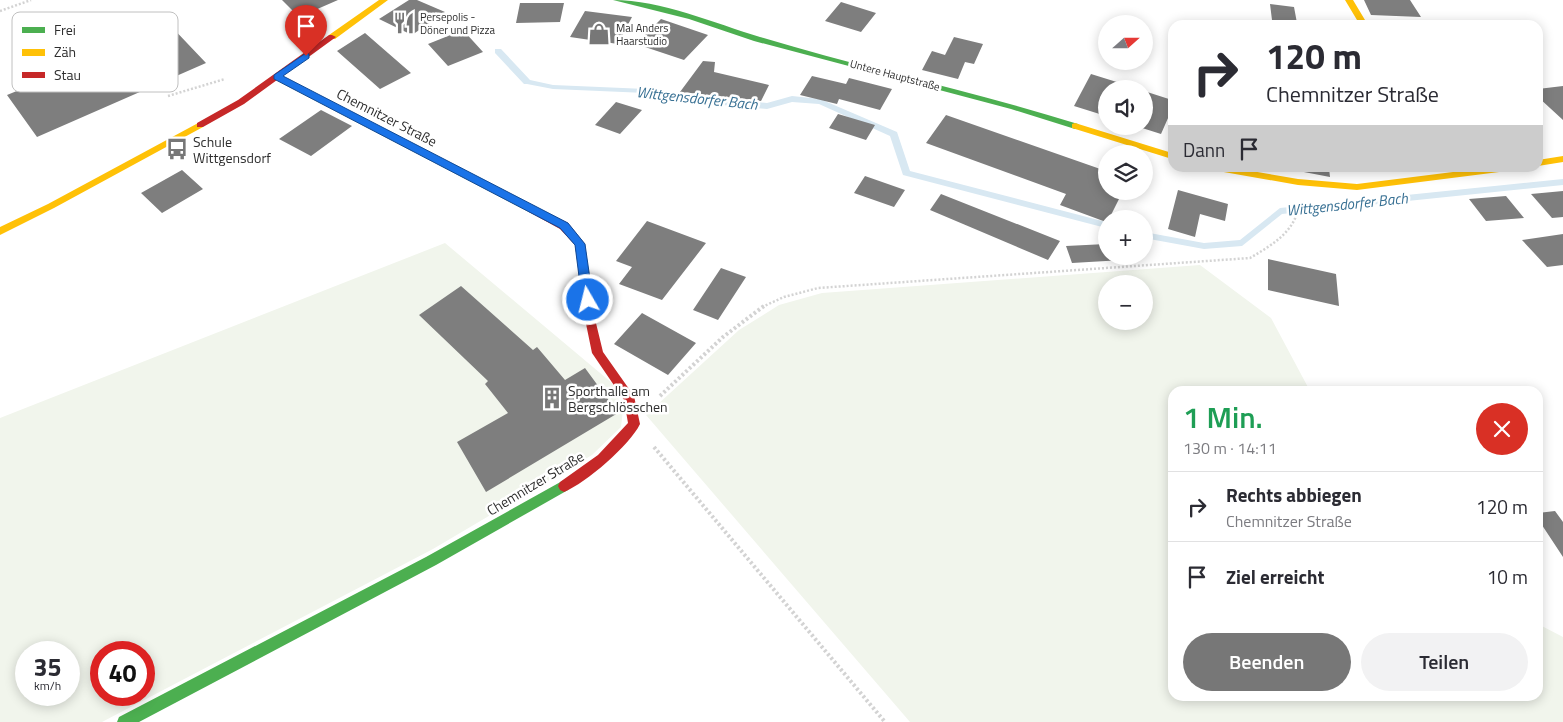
<!DOCTYPE html>
<html lang="de">
<meta charset="utf-8">
<style>
:root{--surface:#fff;--page:#f2f2f3;--text:#2b2b33;--muted:#7c7c81;--line:#e1e1e2;--accent:#777}
body{margin:0;font-family:"Titillium Web",sans-serif;background:var(--page);color:var(--text);height:100vh;display:flex;flex-direction:column;font-size:19px;white-space:nowrap}
*{box-sizing:border-box;margin:0}
p{font-size:16px;color:var(--muted)}
.icon{flex:none;width:28px;height:28px;fill:none;stroke:currentColor;stroke-width:2;stroke-linecap:round;stroke-linejoin:round}
.map{position:relative;flex:1;overflow:hidden}
.sheet{position:absolute;left:1168px;top:386px;width:375px;height:315px;display:flex;flex-direction:column;background:var(--surface);border-radius:15px;box-shadow:0 2px 12px #0003}
.sheet>*{flex:none}
.hud{position:absolute;left:1168px;top:20px;width:375px;height:152px;border-radius:15px;box-shadow:0 2px 12px #0003;background:#fff;color:var(--text);overflow:hidden}
.needle{width:32px;rotate:69deg}
.controls{position:absolute;left:1098px;top:15px;display:grid;gap:10px}
.controls a{display:grid;place-items:center;width:55px;height:55px;border-radius:50%;background:var(--surface);box-shadow:0 2px 12px #0003;font-size:25px}
.speed{position:absolute;left:15px;top:641px;display:flex;gap:10px;font-size:25px;font-weight:700;text-align:center}
.speed>*{display:grid;place-content:center;width:65px;height:65px;border-radius:50%;background:var(--surface);box-shadow:0 2px 12px #0003;line-height:1}
.speed small{font-size:12px;font-weight:400}
.speed .limit{border:8px solid #d22;background:#fff;color:#111}
.pin{position:absolute;display:grid;place-items:center;width:42px;height:42px;color:#fff;margin:-51px -21px;border-radius:50% 50% 50% 0;rotate:-45deg;box-shadow:0 0 5px #0007}
.pin .icon{rotate:45deg}
.me{position:absolute;width:55px;margin:-28px;rotate:352deg;stroke-linejoin:round;filter:drop-shadow(0 0 4px #0008)}
.turn{display:flex;align-items:center;gap:18px;height:105px;padding:0 15px;font-size:22px}
.turn .icon{width:65px;height:65px;stroke-width:2.5}
.turn b{display:block;font-size:35px;line-height:42px}
.then{display:flex;align-items:center;height:48px;padding:0 15px;background:#0003;gap:10px;font-size:19px}
.round{display:grid;place-items:center;flex:none;width:52px;height:52px;border-radius:26px;background:var(--page)}
.headline{display:flex;align-items:center;justify-content:space-between;height:85px;padding:0 15px}
h1{font-size:30px;font-weight:600;line-height:38px;color:#1e9e55}
.primary-button{display:flex;gap:10px;margin-top:auto;padding:10px 15px}
.primary-button a{flex:1;height:58px;border-radius:30px;background:var(--accent);color:#fff;font-size:20px;font-weight:600;line-height:58px;text-align:center}
.primary-button a+a{background:var(--page);color:var(--text)}
ul{padding:0;list-style:none}
li{display:flex;align-items:center;gap:15px;height:70px;padding:0 15px;border-top:1px solid var(--line)}
li div{flex:1}
li b{display:block;font-size:19px}
li em{font-style:normal}
.map>svg:first-child{display:block}
.green{fill:#f1f5ec;fill-rule:evenodd}
.lines{fill:none;stroke-linecap:round;stroke-linejoin:round}
.stream{fill:#d8e8f2;fill-rule:evenodd}
.building{fill:#7e7e7e}
.path-far1{stroke:#d3d3d3;stroke-width:2.5;stroke-dasharray:2 2;stroke-linecap:butt}
.path{stroke:#d3d3d3;stroke-width:4;stroke-dasharray:2.5 2.5;stroke-linecap:butt}
.fast{fill:#4caf50;fill-rule:evenodd}
.slow{fill:#ffc107;fill-rule:evenodd}
.jam{fill:#c62828;fill-rule:evenodd}
.route{fill:#1a73e8;stroke:#114b97}
.labels{text-anchor:middle;dominant-baseline:central;stroke-width:5;stroke-linejoin:round;paint-order:stroke}
.far-poi-label{font-size:11px;fill:#2e2e2e;stroke:#fff;text-anchor:start}
.far-street-label{font-size:11px;fill:#2e2e2e;stroke:#fff}
.street-label{font-size:14px;fill:#2e2e2e;stroke:#fff}
.poi-label{font-size:14px;fill:#2e2e2e;stroke:#fff;text-anchor:start}
.water-label{font-size:15px;font-style:italic;fill:#397194;stroke:#fff}
.key{fill:#fff;stroke:#c0c0c0;stroke-width:1}
.key-label{font-size:14px;fill:#2e2e2e}
</style>
<div class="map">
<svg width="1563" height="722" viewBox="0 0 1563 722">
<rect width="100%" height="100%" fill="#fff"/>
<path class="green" d="M 445,243 L 612,383 L 623,410 L 621,427 L 592,455 L 433,549 L 102,722 L 0,722 L 0,418 ZM 26,652 L 69,652 L 69,695 L 26,695 ZM 101,652 L 144,652 L 144,695 L 101,695 Z
M 1200,265 L 1271,318 L 1310,391 L 1172,391 L 1172,696 L 1538,696 L 1538,624 L 1563,637 L 1563,722 L 910,722 L 646,415 L 739,330 L 779,305 L 822,293 ZM 1106,284 L 1144,284 L 1144,321 L 1106,321 Z"/>
<g class="lines">
<path class="stream" d="M 495,49 L 501,49 L 530,80 L 553,85 L 646,89 L 700,97 L 767,103 L 792,96 L 820,99 L 897,132 L 910,171 L 1106,222 L 1106,228 L 903,175 L 890,136 L 819,104 L 792,102 L 767,109 L 700,103 L 646,93 L 553,89 L 527,84 L 524,84 L 495,53 Z
M 1563,179 L 1563,185 L 1282,214 L 1242,246 L 1204,249 L 1144,238 L 1144,232 L 1204,243 L 1240,240 L 1280,208 Z"/>
</g>
<path class="building" d="M 282,0 L 338,0 L 299,17 Z
M 409,0 L 417,0 L 445,12 L 412,35 L 379,19 Z
M 1364,0 L 1410,0 L 1421,17 L 1371,15 Z
M 841,2 L 876,13 L 861,32 L 825,21 Z
M 520,3 L 564,3 L 560,22 L 516,23 Z
M 1270,4 L 1294,7 L 1297,23 L 1272,20 Z
M 585,11 L 632,17 L 618,44 L 570,37 Z
M 661,19 L 708,35 L 684,60 L 636,44 Z
M 168,23 L 206,63 L 37,137 L 7,95 L 61,73 L 67,80 L 144,48 L 134,37 Z
M 463,30 L 483,52 L 448,66 L 428,44 Z
M 365,33 L 411,73 L 380,89 L 337,51 Z
M 954,37 L 983,44 L 974,64 L 965,62 L 958,79 L 922,70 L 932,51 L 945,55 Z
M 703,61 L 715,62 L 714,72 L 769,85 L 761,101 L 680,92 Z
M 1091,74 L 1136,88 L 1136,89 L 1106,89 L 1106,116 L 1074,106 Z
M 812,76 L 846,84 L 849,78 L 892,89 L 880,110 L 839,99 L 837,104 L 800,95 Z
M 1563,86 L 1563,120 L 1538,97 L 1538,89 Z
M 1144,91 L 1172,100 L 1172,109 L 1161,134 L 1139,127 L 1144,126 Z
M 616,102 L 642,110 L 620,134 L 595,125 Z
M 321,110 L 352,126 L 311,156 L 279,139 Z
M 838,114 L 875,125 L 866,140 L 829,128 Z
M 946,115 L 1106,171 L 1106,191 L 1123,191 L 1109,219 L 1106,219 L 1106,222 L 1060,205 L 1066,194 L 926,143 Z
M 1283,168 L 1329,168 L 1330,177 Z
M 182,170 L 203,189 L 162,213 L 141,193 Z
M 865,176 L 905,190 L 894,207 L 854,193 Z
M 1178,190 L 1228,204 L 1225,221 L 1200,214 L 1195,237 L 1168,229 Z
M 1563,191 L 1563,217 L 1552,218 L 1531,194 Z
M 941,194 L 1060,241 L 1048,260 L 930,210 Z
M 1506,196 L 1524,218 L 1486,221 L 1469,199 Z
M 647,221 L 706,243 L 662,300 L 619,284 L 632,267 L 616,261 Z
M 1563,234 L 1563,265 L 1547,267 L 1522,240 Z
M 1106,244 L 1106,256 L 1139,256 L 1140,259 L 1072,263 L 1066,246 Z
M 1268,259 L 1336,274 L 1339,306 L 1268,290 Z
M 721,268 L 746,277 L 718,320 L 693,310 Z
M 461,286 L 533,350 L 537,347 L 565,380 L 585,368 L 618,413 L 486,492 L 457,442 L 508,413 L 485,384 L 488,381 L 419,315 Z
M 642,313 L 696,343 L 668,375 L 614,344 Z
M 1555,511 L 1563,522 L 1563,557 L 1538,519 L 1538,513 Z"/>
<g class="lines">
<path class="path-far1" d="M 0,11 L 31,0
M 168,96 L 225,79
M 762,307 L 784,297 L 818,288 L 1250,258 C 1272,245 1295,232 1299,205"/>
<path class="path" d="M 660,396 L 723,337 L 764,306
M 654,447 L 885,722"/>
<path class="fast" d="M 613,0 C 661,0 714,23 760,37 C 865,69 973,91 1078,124 L 1080,126 L 1075,129 L 1011,109 L 754,41 L 689,19 Z
M 564,480 L 568,482 L 570,486 L 568,490 L 436,565 L 139,722 L 117,722 L 119,717 L 426,557 Z"/>
<path class="slow" d="M 379,0 L 388,0 L 335,39 L 329,39 L 329,35 Z
M 1345,0 L 1353,0 L 1368,25 L 1360,25 Z
M 277,74 L 535,206 L 537,209 L 532,213 L 529,212 L 274,79 L 273,77 Z
M 200,122 L 203,123 L 203,127 L 54,208 L 0,235 L 0,227 L 48,204 Z
M 1075,123 L 1172,153 L 1172,159 L 1072,128 L 1072,124 Z
M 1563,156 L 1563,162 L 1538,166 L 1538,160 Z
M 1213,168 L 1234,168 L 1298,179 L 1357,184 L 1485,168 L 1512,168 L 1507,171 L 1357,190 L 1298,185 L 1218,171 Z"/>
<path class="jam" d="M 329,35 L 332,35 L 336,37 L 244,104 L 203,127 L 197,127 L 197,123 L 238,100 Z
M 532,205 L 568,223 L 585,244 L 595,319 L 603,352 L 634,396 L 640,424 C 630,445 586,483 564,492 L 560,490 L 558,486 L 560,482 L 598,455 L 628,423 L 624,400 L 592,353 L 585,319 L 575,245 L 560,229 L 529,212 L 527,209 L 529,206 Z"/>
</g>
<path class="route" d="M 306,53 L 309,54 L 309,58 L 283,76 L 568,223 L 585,244 L 593,300 L 592,303 L 584,303 L 582,300 L 575,245 L 560,228 L 274,79 L 274,75 Z"/>
<defs>
<g id="restaurant-bare" transform="scale(1.725)"><path d="M-5-6h1v4h1v-4h1v4h1v-4h1v5L-1.5 .5V6h-2V.5L-5-1ZM5-6V6H3V1.5H1.5Q1.5-4 5-6Z" fill="#777" stroke="#fff" stroke-width="2.5" paint-order="stroke"/></g>
<g id="shop-bare" transform="scale(1.725)"><path d="M-5-2.5h2.3a2.7 3.5 0 0 1 5.4 0H5L5.5 6h-11ZM-1.5-2.5h3a1.5 2.3 0 0 0-3 0Z" fill="#777" stroke="#fff" stroke-width="2.5" paint-order="stroke"/></g>
<g id="bus-bare" transform="scale(1.725)"><path d="M-5-6H5V4H4V6H2V4H-2V6H-4V4H-5ZM-3.5-4V0h7V-4ZM-3.5 1.2v1.5H-2V1.2ZM2 1.2v1.5H3.5V1.2Z" fill="#777" stroke="#fff" stroke-width="2.5" paint-order="stroke"/></g>
<g id="building-bare" transform="scale(1.725)"><path d="M-4-6H4V6H1V3H-1V6H-4ZM-2.5-4.3h1.7v1.8h-1.7ZM.8-4.3h1.7v1.8H.8ZM-2.5-1h1.7V.8h-1.7ZM.8-1h1.7V.8H.8Z" fill="#777" stroke="#fff" stroke-width="2.5" paint-order="stroke"/></g>
</defs>
<g fill-rule="evenodd">
<use href="#restaurant-bare" x="404" y="23"/>
<use href="#shop-bare" x="599" y="34"/>
<use href="#bus-bare" x="177" y="149"/>
<use href="#building-bare" x="552" y="398"/>
</g>
<g class="labels">
<g class="far-poi-label">
<text x="420" y="17">Persepolis -<tspan x="420" dy="13">Döner und Pizza</tspan></text>
<text x="616" y="28">Mal Anders<tspan x="616" dy="13">Haarstudio</tspan></text>
</g>
<g class="far-street-label">
<text transform="translate(895 75) rotate(15)">Untere Hauptstraße</text>
</g>
<g class="street-label">
<text transform="translate(387 117) rotate(27)">Chemnitzer Straße</text>
<text transform="translate(535 483) rotate(-31)">Chemnitzer Straße</text>
</g>
<g class="poi-label">
<text x="193" y="141">Schule<tspan x="193" dy="16">Wittgensdorf</tspan></text>
<text x="568" y="390">Sporthalle am<tspan x="568" dy="16">Bergschlösschen</tspan></text>
</g>
<g class="water-label">
<text transform="translate(697 98) rotate(6)">Wittgensdorfer Bach</text>
<text transform="translate(1347 204) rotate(-6)">Wittgensdorfer Bach</text>
</g>
</g>
<rect x="12" y="12" width="166" height="80" rx="8" class="key"/>
<rect x="22" y="27" width="23" height="6" fill="#4caf50"/>
<rect x="22" y="49" width="23" height="7" fill="#ffc107"/>
<rect x="22" y="72" width="23" height="6" fill="#c62828"/>
<g class="key-label">
<text x="54" y="35">Frei</text>
<text x="54" y="57">Zäh</text>
<text x="54" y="80">Stau</text>
</g>
</svg>
<div class="controls">
<a><svg class="needle" viewBox="-14 -14 28 28"><path d="M0-13l5 13h-10z" fill="#e53935"/><path d="M0 13l5-13h-10z" fill="#7c7c81"/></svg></a>
<a><svg class="icon" aria-label="sound" viewBox="0 0 24 24"><path d="M4 9h4l5-4v14l-5-4H4zM17 9q2 3 0 6"/></svg></a>
<a><svg class="icon" aria-label="layers" viewBox="0 0 24 24"><path d="M12 4l9 5-9 5-9-5zM3 14l9 5 9-5"/></svg></a>
<a>+</a>
<a>−</a>
</div>
<div class="speed"><div>35<small>km/h</small></div><div class="limit">40</div></div>
<div class="pin" style="left:306px;top:56px;background:#d93025"><svg class="icon" aria-label="arrive" viewBox="0 0 24 24"><path d="M6 21V4h12l-3 4 3 4H6"/></svg></div>
<svg class="me" style="left:588px;top:300px" viewBox="-20 -20 40 40"><circle r="17" fill="#1a73e8" stroke="#fff" stroke-width="3"/><path d="M0-11L8 9 0 5-8 9z" fill="#fff"/></svg>
<div class="hud">
<div class="turn"><svg class="icon" aria-label="right" viewBox="0 0 24 24"><path d="M7 20v-9h11M14 6l5 5-5 5"/></svg><div><b>120 m</b>Chemnitzer Straße</div></div>
<div class="then">Dann<svg class="icon" aria-label="arrive" viewBox="0 0 24 24"><path d="M6 21V4h12l-3 4 3 4H6"/></svg></div>
</div>
<section class="sheet">
<div class="headline"><div><h1>1 Min.</h1><p>130 m · 14:11</p></div><a class="round" style="background:#d93025;color:#fff"><svg class="icon" aria-label="close" viewBox="0 0 24 24"><path d="M6 6l12 12M18 6L6 18"/></svg></a></div>
<ul>
<li><svg class="icon" aria-label="right" viewBox="0 0 24 24"><path d="M7 20v-9h11M14 6l5 5-5 5"/></svg><div><b>Rechts abbiegen</b><p>Chemnitzer Straße</p></div><em>120 m</em></li>
<li><svg class="icon" aria-label="arrive" viewBox="0 0 24 24"><path d="M6 21V4h12l-3 4 3 4H6"/></svg><div><b>Ziel erreicht</b></div><em>10 m</em></li>
</ul>
<div class="primary-button"><a>Beenden</a><a>Teilen</a></div>
</section>
</div>
